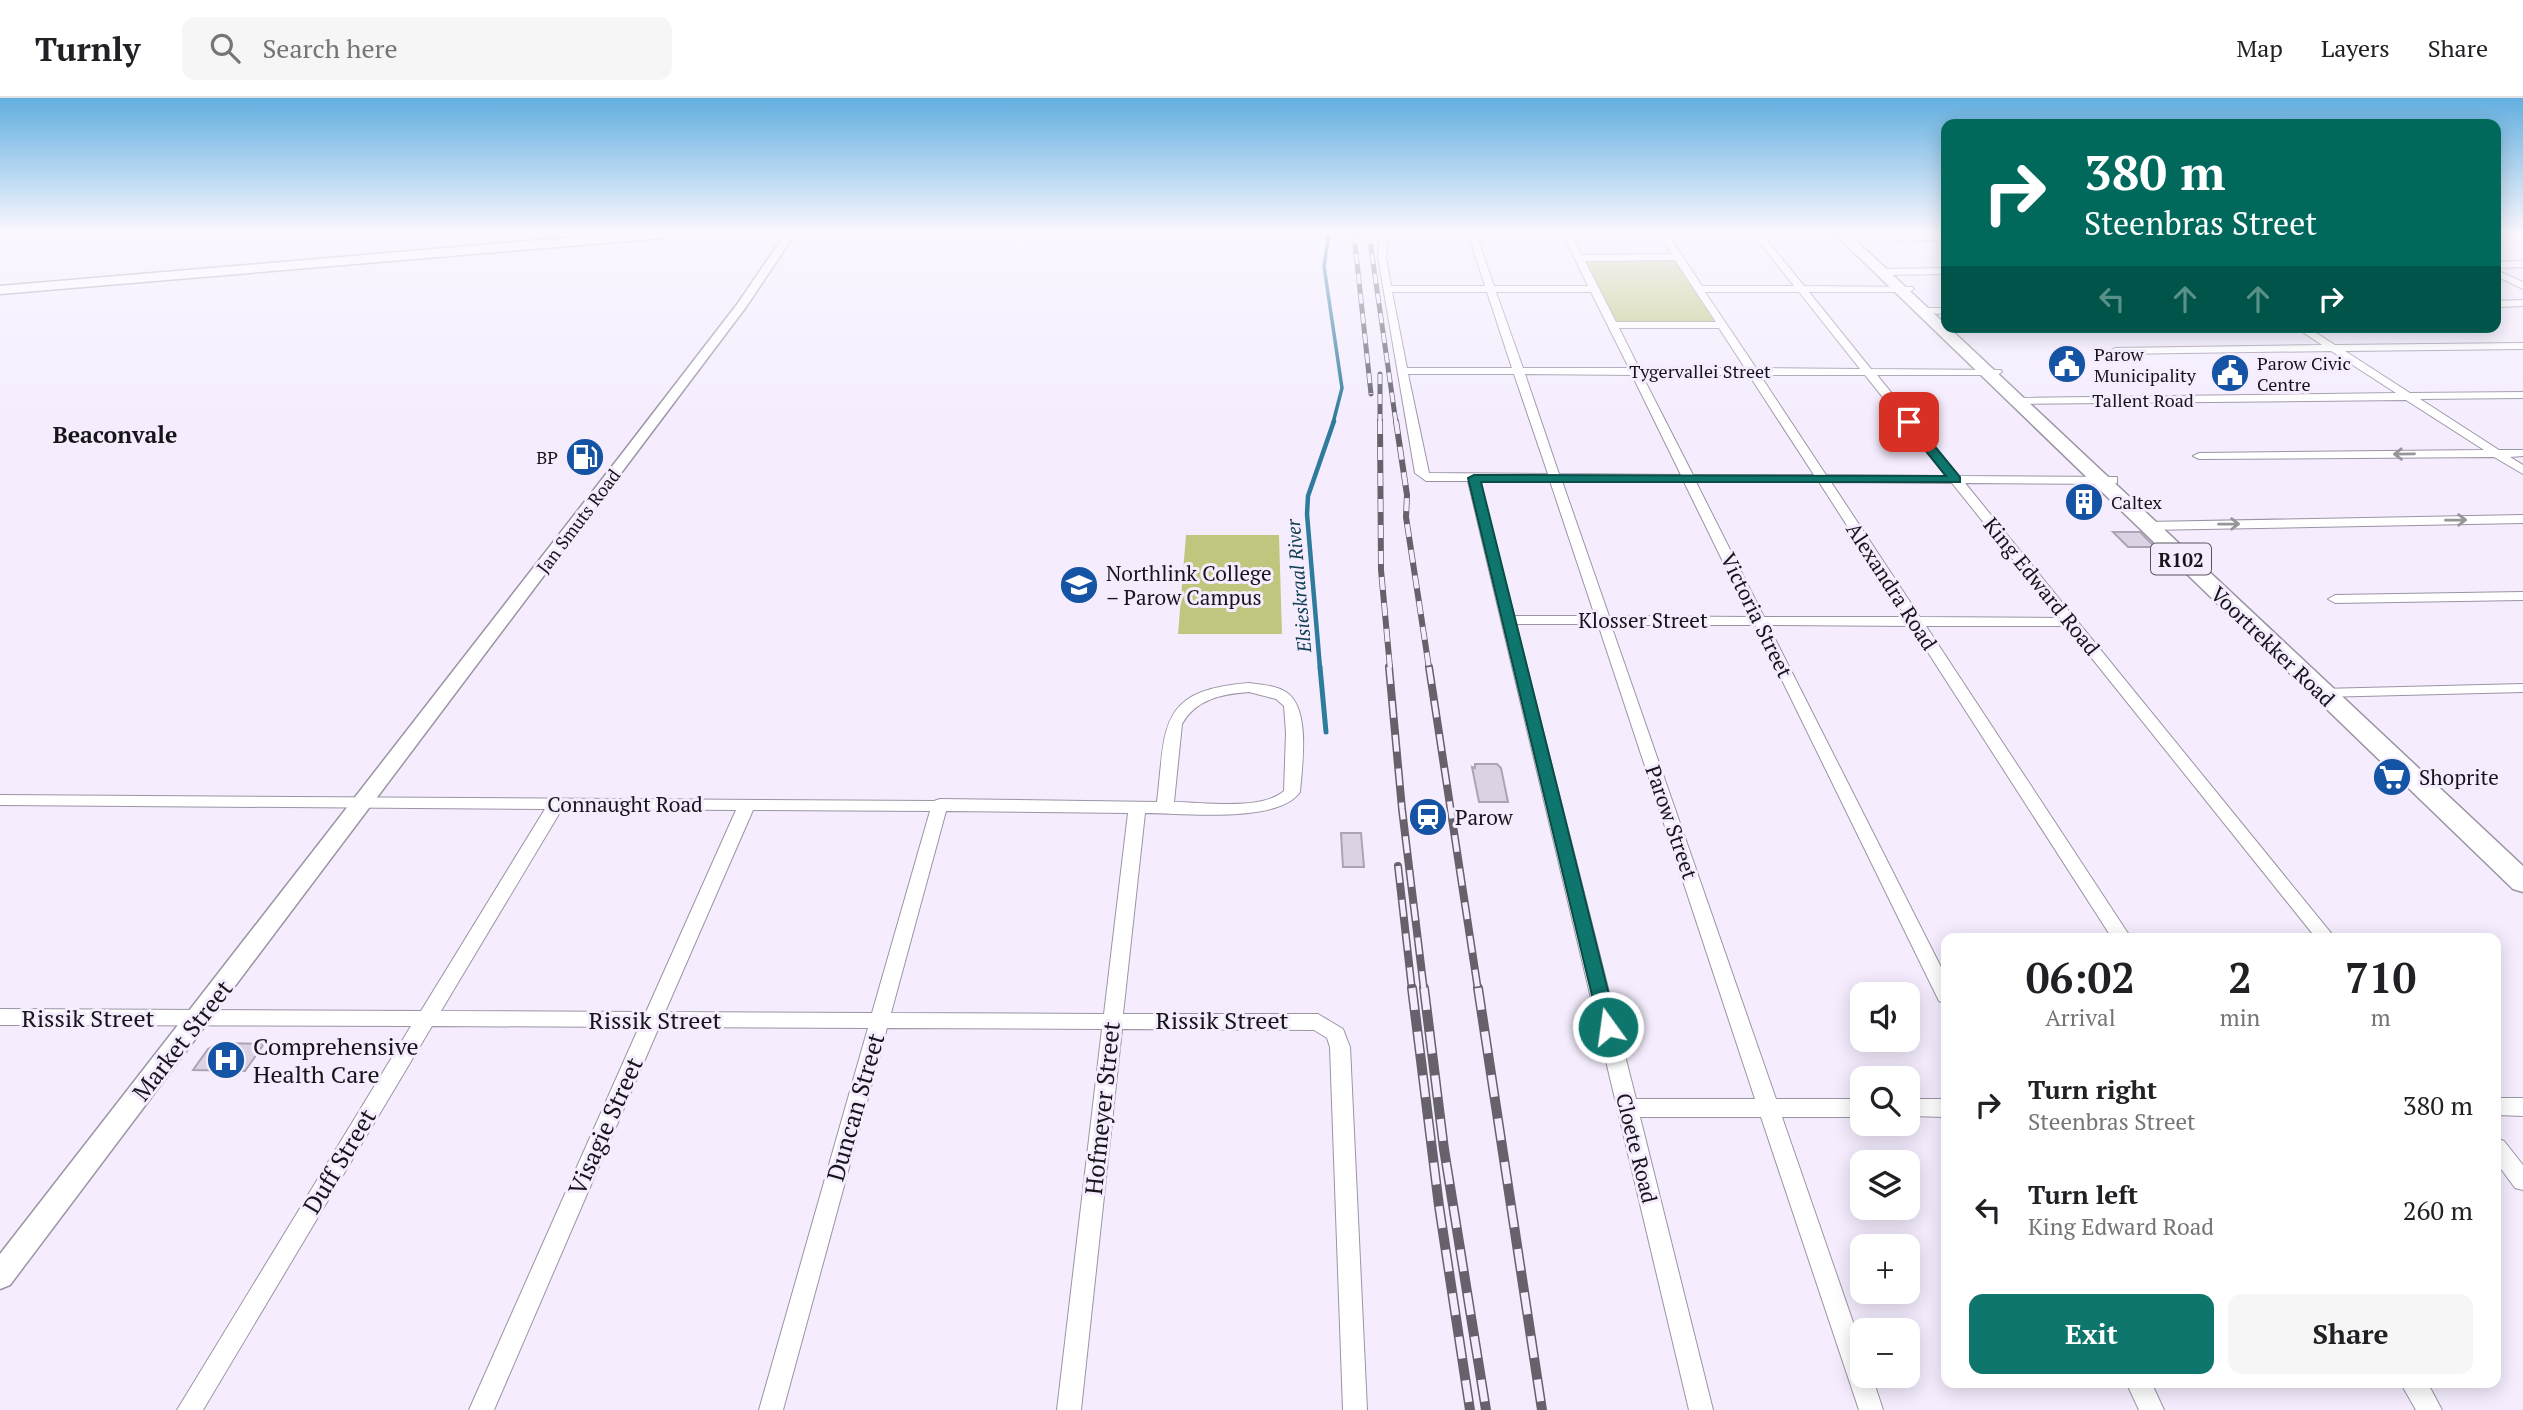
<!DOCTYPE html>
<meta charset="utf-8">
<style>
:root{--surface:#fff;--page:#f6f6f6;--text:#202124;--muted:#757577;--line:#e0e0e0;--accent:#0f766e}
body{margin:0;font-family:"PT Serif",serif;background:var(--page);color:var(--text);height:100vh;display:flex;flex-direction:column;font-size:26px;white-space:nowrap}
*{box-sizing:border-box;margin:0}
p{font-size:23px;color:var(--muted)}
.icon{flex:none;width:38px;height:38px;fill:none;stroke:currentColor;stroke-width:2;stroke-linecap:round;stroke-linejoin:round}
.map{position:relative;flex:1;overflow:hidden}
.details{position:absolute;left:1941px;top:835px;width:560px;height:455px;display:flex;flex-direction:column;background:var(--surface);border-radius:14px;box-shadow:0 4px 18px #0003}
.details>*{flex:none}
.guide{position:absolute;left:1941px;top:21px;width:560px;height:214px;border-radius:14px;box-shadow:0 4px 18px #0003;background:#00695c;color:#fff;overflow:hidden}
.tools{position:absolute;left:1850px;top:884px;display:grid;gap:14px}
.tools a{display:grid;place-items:center;width:70px;height:70px;border-radius:14px;background:var(--surface);box-shadow:0 4px 18px #0003;font-size:35px}
.pin{position:absolute;display:grid;place-items:center;width:60px;height:60px;color:#fff;margin:-30px;border-radius:14px;box-shadow:0 4px 10px #0006}
.me{position:absolute;width:77px;margin:-38px;rotate:346deg;stroke-linejoin:round;filter:drop-shadow(0 0 5px #0008)}
.turn{display:flex;align-items:center;gap:24px;height:147px;padding:0 28px;font-size:32px}
.turn .icon{width:91px;height:91px;stroke-width:2.5}
.turn b{display:block;font-size:49px;line-height:60px}
.lanes{display:flex;align-items:center;height:66px;padding:0 28px;background:#0003;justify-content:center;gap:35px;direction:ltr}
.lanes .off{opacity:.35}
.eta{display:flex;justify-content:space-evenly;align-items:center;height:119px;text-align:center}
.eta b{font-size:42px;font-weight:600;line-height:49px}
.primary-button{display:flex;gap:14px;margin-top:auto;padding:14px 28px}
.primary-button a{flex:1;height:80px;border-radius:14px;background:var(--accent);color:#fff;font-size:28px;font-weight:600;line-height:80px;text-align:center}
.primary-button a+a{background:var(--page);color:var(--text)}
ul{padding:0;list-style:none}
li{display:flex;align-items:center;gap:21px;height:105px;padding:0 28px}
li div{flex:1}
li b{display:block;font-size:26px}
li em{font-style:normal}
header{display:flex;align-items:center;gap:42px;box-sizing:border-box;height:98px;padding:0 35px;background:var(--surface);border-bottom:2px solid var(--line)}
header strong{font-size:33px}
nav{display:flex;gap:38px;margin-inline-start:auto;font-size:24px}
.search{width:490px;height:63px;background:var(--page);display:flex;align-items:center;gap:18px;box-sizing:border-box;padding:0 24px;border-radius:14px;color:var(--muted);font-size:26px}
.map>svg:first-child{display:block}
.green{fill:#c0c67e}
.lines{fill:none;stroke-linecap:round;stroke-linejoin:round}
.stream-far2{stroke:#2f7b9c;stroke-width:3.5}
.stream-far1{stroke:#2f7b9c;stroke-width:4.5}
.stream{stroke:#2f7b9c;stroke-width:5}
.building{fill:#dbd3e4;stroke:#aca4b4;stroke-width:2}
.minor-casing{stroke:#9b94a4;stroke-width:2}
.tertiary-casing{stroke:#9b94a4;stroke-width:3}
.primary-casing{stroke:#9b94a4;stroke-width:3}
.minor{fill:#fff;fill-rule:evenodd}
.tertiary{fill:#fff;fill-rule:evenodd}
.primary{fill:#fff;fill-rule:evenodd}
.rail-far3-casing{stroke:#66616b;stroke-width:5}
.rail-far2-casing{stroke:#66616b;stroke-width:6}
.rail-far1-casing{stroke:#66616b;stroke-width:8}
.rail-casing{stroke:#66616b;stroke-width:10}
.rail-far3{stroke:#f5edfe;stroke-width:3.5;stroke-dasharray:10;stroke-linecap:butt}
.rail-far2{stroke:#f5edfe;stroke-width:4.5;stroke-dasharray:13;stroke-linecap:butt}
.rail-far1{stroke:#f5edfe;stroke-width:5;stroke-dasharray:17;stroke-linecap:butt}
.rail{stroke:#f5edfe;stroke-width:7;stroke-dasharray:22;stroke-linecap:butt}
.oneway{stroke:#979598}
.route{fill:#0f766e;stroke:#0a4d48;stroke-width:2}
.labels{text-anchor:middle;dominant-baseline:central;stroke-width:6;stroke-linejoin:round;paint-order:stroke}
.far-poi-label{font-size:18px;fill:#17141a;stroke:#f5edfe;text-anchor:start}
.far-street-label{font-size:18px;fill:#17141a;stroke:#f5edfe}
.shield{fill:#f5edfe;stroke:#5a555e;stroke-width:2}
.shield-label{font-size:19px;font-weight:bold;fill:#17141a}
.far-water-label{font-size:19px;font-style:italic;fill:#114053;stroke:#f5edfe}
.poi-label{font-size:21px;fill:#17141a;stroke:#f5edfe;text-anchor:start}
.street-label{font-size:21px;fill:#17141a;stroke:#f5edfe}
.far-district-label{font-size:23px;font-weight:bold;fill:#17141a;stroke:#f5edfe}
.near-street-label{font-size:24px;fill:#17141a;stroke:#f5edfe}
.near-poi-label{font-size:24px;fill:#17141a;stroke:#f5edfe;text-anchor:start}
</style>
<header>
<strong>Turnly</strong>
<div class="search"><svg class="icon" aria-label="search" viewBox="0 0 24 24"><circle cx="10" cy="10" r="6"/><path d="M15 15l6 6"/></svg>Search here</div>
<nav><a>Map</a><a>Layers</a><a>Share</a></nav>
</header>
<div class="map">
<svg width="2523" height="1312" viewBox="0 0 2523 1312">
<rect width="100%" height="100%" fill="#f5edfe"/>
<path class="green" d="M 1585,162 L 1675,162 L 1714,223 L 1616,223 Z
M 1186,437 L 1279,437 L 1282,536 L 1178,536 Z"/>
<g class="lines">
<path class="stream-far2" d="M 1329,136 L 1324,168 L 1342,290 L 1333,325"/>
<path class="stream-far1" d="M 1320,570 L 1307,416 L 1308,398 L 1334,323"/>
<path class="stream" d="M 1320,569 L 1326,634"/>
</g>
<path class="building" d="M 2113,434 L 2140,434 L 2155,449 L 2128,449 Z
M 1475,666 L 1497,666 L 1501,670 L 1508,704 L 1479,704 L 1472,669 L 1475,670 Z
M 1341,735 L 1361,735 L 1364,769 L 1343,769 Z
M 219,945 L 264,946 L 245,973 L 193,972 L 208,951 Z"/>
<g class="lines">
<g class="minor-casing">
<path id="minor" d="M 1380,136 L 1388,136 L 1386,159 L 1391,188 L 1485,188 L 1468,136 L 1476,136 L 1494,188 L 1588,188 L 1563,136 L 1571,136 L 1582,157 L 1672,156 L 1659,136 L 1668,136 L 1702,188 L 1794,188 L 1753,136 L 1762,136 L 1804,188 L 1912,189 L 1914,191 L 1909,194 L 1809,194 L 1871,271 L 2001,272 L 2002,274 L 1997,277 L 1877,277 L 1959,378 L 2117,379 L 2117,385 L 2113,386 L 1965,385 L 2335,840 L 2316,840 L 2066,528 L 1926,528 L 2131,840 L 2112,840 L 1911,528 L 1768,527 L 1946,879 L 1946,905 L 1939,903 L 1755,527 L 1611,527 L 1776,1001 L 1862,1001 L 1862,1019 L 1782,1019 L 1862,1250 L 1862,1278 L 1872,1278 L 1883,1312 L 1859,1312 L 1761,1019 L 1640,1019 L 1713,1312 L 1689,1312 L 1468,383 L 1426,383 L 1415,375 L 1378,159 ZM 1675,162 L 1716,224 L 1616,224 L 1585,163 ZM 1392,194 L 1487,194 L 1512,270 L 1407,270 ZM 1496,194 L 1591,194 L 1629,270 L 1523,270 ZM 1705,194 L 1799,194 L 1860,271 L 1756,270 ZM 1619,230 L 1719,230 L 1745,270 L 1639,270 ZM 1408,276 L 1514,276 L 1548,376 L 1429,375 ZM 1525,276 L 1632,277 L 1681,377 L 1559,376 ZM 1642,277 L 1749,277 L 1814,377 L 1693,377 ZM 1760,277 L 1865,277 L 1946,378 L 1826,377 ZM 1480,383 L 1550,383 L 1595,518 L 1514,518 ZM 1562,383 L 1684,384 L 1750,519 L 1609,518 ZM 1696,384 L 1819,384 L 1906,519 L 1764,519 ZM 1831,384 L 1952,385 L 2060,520 L 1920,519 ZM 1516,526 L 1598,526 L 1755,1001 L 1636,1001 Z
M 1946,136 L 1946,142 L 1845,143 L 1841,140 L 1845,137 Z
M 2523,163 L 2523,169 L 2496,170 L 2496,164 Z
M 1946,170 L 1946,176 L 1880,177 L 1875,174 L 1880,171 Z
M 2496,172 L 2523,184 L 2523,191 L 2496,178 Z
M 2523,202 L 2523,208 L 2496,209 L 2496,203 Z
M 1920,210 L 1946,210 L 1946,216 L 1917,215 L 1917,211 Z
M 2295,229 L 2307,229 L 2335,247 L 2523,245 L 2523,251 L 2345,253 L 2410,295 L 2523,294 L 2523,300 L 2420,301 L 2499,352 L 2523,352 L 2523,358 L 2510,359 L 2523,367 L 2523,376 L 2494,359 L 2199,361 L 2193,358 L 2199,355 L 2484,352 L 2406,302 L 2015,306 L 2010,303 L 2015,300 L 2396,295 L 2331,253 L 2115,256 L 2110,253 L 2115,250 L 2322,247 Z
M 2523,417 L 2523,425 L 2147,432 L 2141,428 L 2147,424 Z
M 2523,494 L 2523,502 L 2335,505 L 2328,501 L 2335,497 Z
M 1249,585 C 1261,587 1275,587 1286,594 C 1311,610 1302,668 1300,694 C 1278,726 1182,715 1145,715 L 1123,916 L 1318,916 L 1343,931 L 1350,949 L 1367,1312 L 1343,1312 L 1330,949 L 1327,940 L 1314,932 L 1122,931 L 1081,1312 L 1057,1312 L 1102,931 L 887,930 L 783,1312 L 759,1312 L 868,930 L 659,929 L 494,1312 L 469,1312 L 639,929 L 432,928 L 203,1312 L 177,1312 L 411,928 L 0,927 L 0,911 L 421,913 L 545,711 L 0,707 L 0,697 L 934,703 L 940,701 L 1157,704 C 1166,629 1157,592 1249,585 ZM 1249,594 L 1276,601 L 1284,608 L 1286,635 L 1284,693 C 1261,713 1204,704 1174,704 L 1182,626 C 1196,601 1222,596 1249,594 ZM 562,711 L 736,712 L 646,914 L 441,913 ZM 753,712 L 930,713 L 872,915 L 665,914 ZM 946,713 L 1128,715 L 1104,916 L 891,915 Z
M 2523,586 L 2523,594 L 2321,599 L 2314,595 L 2321,591 Z
M 2496,1000 L 2523,1000 L 2523,1018 L 2496,1017 Z
M 1908,1001 L 1946,1001 L 1946,1019 L 1908,1018 Z
M 2496,1040 L 2504,1043 L 2523,1067 L 2523,1092 L 2515,1090 L 2496,1064 Z
M 2126,1284 L 2151,1284 L 2164,1312 L 2139,1312 Z
M 2400,1284 L 2427,1284 L 2442,1312 L 2416,1312 Z"/>
</g>
<g class="tertiary-casing">
<path id="tertiary" d="M 785,136 L 795,136 L 746,209 L 10,1187 L 0,1191 L 0,1156 L 624,353 L 738,205 Z"/>
</g>
<g class="primary-casing">
<path id="primary" d="M 611,136 L 669,136 L 663,140 L 0,196 L 0,188 Z
M 1835,136 L 1849,136 L 2523,768 L 2523,794 L 2513,791 Z"/>
</g>
<use href="#minor" class="minor"/>
<use href="#tertiary" class="tertiary"/>
<use href="#primary" class="primary"/>
<g class="rail-far3-casing">
<path id="rail-far3" d="M 1354,136 L 1371,296
M 1369,136 L 1396,325
M 1380,276 L 1380,325"/>
</g>
<g class="rail-far2-casing">
<path id="rail-far2" d="M 1380,323 L 1381,472 L 1390,570
M 1396,323 L 1407,397 L 1406,419 L 1429,570"/>
</g>
<g class="rail-far1-casing">
<path id="rail-far1" d="M 1389,569 L 1402,711 L 1424,892
M 1429,569 L 1478,892
M 1398,768 L 1412,892"/>
</g>
<g class="rail-casing">
<path id="rail" d="M 1412,890 L 1439,1108 L 1470,1312
M 1424,890 L 1444,1051 L 1486,1312
M 1478,890 L 1542,1312"/>
</g>
<use href="#rail-far3" class="rail-far3"/>
<use href="#rail-far2" class="rail-far2"/>
<use href="#rail-far1" class="rail-far1"/>
<use href="#rail" class="rail"/>
</g>
<defs><path id="oneway-shaft" d="M-6 0H5M1.5-3L5.5 0L1.5 3" fill="none" stroke-width="1.6" stroke-linecap="round" stroke-linejoin="round" transform="scale(1.75)"/></defs>
<g class="oneway">
<use href="#oneway-shaft" transform="translate(2404 356) rotate(179)"/>
<use href="#oneway-shaft" transform="translate(2456 422) rotate(-1)"/>
<use href="#oneway-shaft" transform="translate(2229 426) rotate(-1)"/>
</g>
<linearGradient id="sky" x2="0" y2="1"><stop stop-color="#62afe0"/><stop offset="0.42" stop-color="#faf7ff"/><stop offset="1" stop-color="#faf7ff" stop-opacity="0"/></linearGradient>
<rect width="2523" height="320" fill="url(#sky)"/>
<path class="route" d="M 1905,322 L 1913,322 L 1960,379 L 1960,384 L 1481,384 L 1617,929 L 1615,935 L 1608,937 L 1601,935 L 1468,380 L 1474,377 L 1946,378 L 1905,327 Z"/>
<defs>
<g id="civic-disc" transform="scale(2.0125)"><circle r="9.5" fill="#1554a4" stroke="#f5edfe"/><path d="M-.6-6.5H3V-4.5H.6V-3L4-1V1h2V6H-6V1h2V-1L-.6-3ZM-1.2 2.5V6h2.4V2.5Z" fill="#fff"/></g>
<g id="fuel-disc" transform="scale(2.0125)"><circle r="9.5" fill="#1554a4" stroke="#f5edfe"/><path d="M-5.5-6h7V0h2V4h1.3V-2.5L3-4.5l.8-.8L6-3V5H2.5V1h-1V6h-7ZM-4.2-4.7v3.2H.2V-4.7Z" fill="#fff"/></g>
<g id="building-disc" transform="scale(2.0125)"><circle r="9.5" fill="#1554a4" stroke="#f5edfe"/><path d="M-4-6H4V6H1V3H-1V6H-4ZM-2.5-4.3h1.7v1.8h-1.7ZM.8-4.3h1.7v1.8H.8ZM-2.5-1h1.7V.8h-1.7ZM.8-1h1.7V.8H.8Z" fill="#fff"/></g>
<g id="university-disc" transform="scale(2.0125)"><circle r="9.5" fill="#1554a4" stroke="#f5edfe"/><path d="M0-5L7-2L0 1L-7-2ZM-4 1L0 2.5L4 1V4Q0 6-4 4Z" fill="#fff"/></g>
<g id="supermarket-disc" transform="scale(2.0125)"><circle r="9.5" fill="#1554a4" stroke="#f5edfe"/><path d="M-6-5.5h2.5l.6 2H6L4.5 2H-2.5L-4.4-4H-6ZM-1.5 3.2a1.3 1.3 0 1 0 .1 0ZM3 3.2a1.3 1.3 0 1 0 .1 0Z" fill="#fff"/></g>
<g id="station-disc" transform="scale(2.0125)"><circle r="9.5" fill="#1554a4" stroke="#f5edfe"/><path d="M-3-6H3Q5-6 5-4V2Q5 4 3 4L4.5 6H3L1.5 4h-3L-3 6H-4.5L-3 4Q-5 4-5 2V-4Q-5-6-3-6ZM-3.5-4v3h7v-3ZM-3.5 1v1.5H-2V1ZM2 1v1.5H3.5V1Z" fill="#fff"/></g>
<g id="hospital-disc" transform="scale(2.0125)"><circle r="9.5" fill="#1554a4" stroke="#f5edfe"/><path d="M-5-5h3v3.5h4V-5h3V5h-3V1.5h-4V5h-3Z" fill="#fff"/></g>
</defs>
<g fill-rule="evenodd">
<use href="#civic-disc" x="2067" y="266"/>
<use href="#civic-disc" x="2230" y="275"/>
<use href="#fuel-disc" x="585" y="359"/>
<use href="#building-disc" x="2084" y="404"/>
<use href="#university-disc" x="1079" y="487"/>
<use href="#supermarket-disc" x="2392" y="679"/>
<use href="#station-disc" x="1428" y="719"/>
<use href="#hospital-disc" x="226" y="962"/>
</g>
<g class="labels">
<g class="far-poi-label">
<text x="2094" y="256">Parow<tspan x="2094" dy="21">Municipality</tspan></text>
<text x="2257" y="265">Parow Civic<tspan x="2257" dy="21">Centre</tspan></text>
<text x="558" y="359" text-anchor="end">BP</text>
<text x="2111" y="404">Caltex</text>
</g>
<g class="far-street-label">
<text x="1700" y="273">Tygervallei Street</text>
<text x="2143" y="302">Tallent Road</text>
<text transform="translate(578 423) rotate(-53)">Jan Smuts Road</text>
</g>
<rect class="shield" x="2151" y="445.5" width="60" height="31" rx="5"/>
<g class="shield-label">
<text x="2181" y="461">R102</text>
</g>
<g class="far-water-label">
<text transform="translate(1298 488) rotate(-95)">Elsieskraal River</text>
</g>
<g class="poi-label">
<text x="1106" y="475">Northlink College<tspan x="1106" dy="24">– Parow Campus</tspan></text>
<text x="2419" y="679">Shoprite</text>
<text x="1455" y="719">Parow</text>
</g>
<g class="street-label">
<text transform="translate(1892 488) rotate(57)">Alexandra Road</text>
<text transform="translate(2042 488) rotate(51)">King Edward Road</text>
<text transform="translate(1757 517) rotate(64)">Victoria Street</text>
<text x="1643" y="522">Klosser Street</text>
<text transform="translate(2273 548) rotate(44)">Voortrekker Road</text>
<text x="625" y="706">Connaught Road</text>
<text transform="translate(1672 724) rotate(71)">Parow Street</text>
<text transform="translate(1637 1050) rotate(76)">Cloete Road</text>
</g>
<g class="far-district-label">
<text x="115" y="336">Beaconvale</text>
</g>
<g class="near-street-label">
<text x="88" y="920">Rissik Street</text>
<text x="655" y="922">Rissik Street</text>
<text x="1222" y="922">Rissik Street</text>
<text transform="translate(182 942) rotate(-52)">Market Street</text>
<text transform="translate(855 1009) rotate(-74)">Duncan Street</text>
<text transform="translate(1102 1010) rotate(-84)">Hofmeyer Street</text>
<text transform="translate(605 1028) rotate(-66)">Visagie Street</text>
<text transform="translate(339 1063) rotate(-59)">Duff Street</text>
</g>
<g class="near-poi-label">
<text x="253" y="948">Comprehensive<tspan x="253" dy="28">Health Care</tspan></text>
</g>
</g>
</svg>
<div class="tools">
<a><svg class="icon" aria-label="sound" viewBox="0 0 24 24"><path d="M4 9h4l5-4v14l-5-4H4zM17 9q2 3 0 6"/></svg></a>
<a><svg class="icon" aria-label="search" viewBox="0 0 24 24"><circle cx="10" cy="10" r="6"/><path d="M15 15l6 6"/></svg></a>
<a><svg class="icon" aria-label="layers" viewBox="0 0 24 24"><path d="M12 4l9 5-9 5-9-5zM3 14l9 5 9-5"/></svg></a>
<a>+</a>
<a>−</a>
</div>
<div class="pin" style="left:1909px;top:324px;background:#d93025"><svg class="icon" aria-label="arrive" viewBox="0 0 24 24"><path d="M6 21V4h12l-3 4 3 4H6"/></svg></div>
<svg class="me" style="left:1608px;top:929px" viewBox="-20 -20 40 40"><circle r="17" fill="#0f766e" stroke="#fff" stroke-width="3"/><path d="M0-11L8 9 0 5-8 9z" fill="#fff"/></svg>
<div class="guide">
<div class="turn"><svg class="icon" aria-label="right" viewBox="0 0 24 24"><path d="M7 20v-9h11M14 6l5 5-5 5"/></svg><div><b>380 m</b>Steenbras Street</div></div>
<div class="lanes"><svg class="icon off" aria-label="left" viewBox="0 0 24 24"><path d="M17 20v-9H6M10 6l-5 5 5 5"/></svg><svg class="icon off" aria-label="ahead" viewBox="0 0 24 24"><path d="M12 20V5M6 11l6-6 6 6"/></svg><svg class="icon off" aria-label="ahead" viewBox="0 0 24 24"><path d="M12 20V5M6 11l6-6 6 6"/></svg><svg class="icon" aria-label="right" viewBox="0 0 24 24"><path d="M7 20v-9h11M14 6l5 5-5 5"/></svg></div>
</div>
<section class="details">
<div class="eta">
<div><b>06:02</b><p>Arrival</p></div>
<div><b>2</b><p>min</p></div>
<div><b>710</b><p>m</p></div>
</div>
<ul>
<li><svg class="icon" aria-label="right" viewBox="0 0 24 24"><path d="M7 20v-9h11M14 6l5 5-5 5"/></svg><div><b>Turn right</b><p>Steenbras Street</p></div><em>380 m</em></li>
<li><svg class="icon" aria-label="left" viewBox="0 0 24 24"><path d="M17 20v-9H6M10 6l-5 5 5 5"/></svg><div><b>Turn left</b><p>King Edward Road</p></div><em>260 m</em></li>
</ul>
<div class="primary-button"><a>Exit</a><a>Share</a></div>
</section>
</div>
